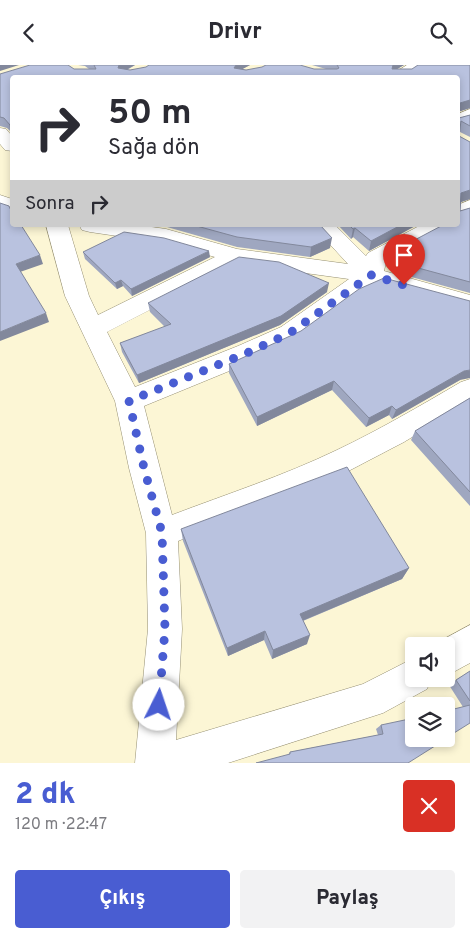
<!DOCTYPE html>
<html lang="tr">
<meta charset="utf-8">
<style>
:root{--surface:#fff;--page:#f2f2f3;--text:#2b2b33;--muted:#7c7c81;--accent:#495dd2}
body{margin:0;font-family:Overpass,sans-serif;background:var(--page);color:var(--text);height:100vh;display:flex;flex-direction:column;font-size:19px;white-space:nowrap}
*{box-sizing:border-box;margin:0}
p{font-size:16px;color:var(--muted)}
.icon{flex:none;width:28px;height:28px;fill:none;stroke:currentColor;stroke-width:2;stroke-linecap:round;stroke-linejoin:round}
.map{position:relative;height:698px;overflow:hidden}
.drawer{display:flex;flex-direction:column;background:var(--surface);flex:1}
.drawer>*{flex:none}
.top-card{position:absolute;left:10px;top:10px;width:450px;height:152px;border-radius:5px;box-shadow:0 2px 8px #0003;background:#fff;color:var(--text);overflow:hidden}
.buttons{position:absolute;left:405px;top:572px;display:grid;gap:10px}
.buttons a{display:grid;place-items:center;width:50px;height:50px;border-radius:5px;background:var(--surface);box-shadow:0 2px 8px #0003;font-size:25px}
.pin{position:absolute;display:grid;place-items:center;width:42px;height:42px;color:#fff;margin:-51px -21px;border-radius:50% 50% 50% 0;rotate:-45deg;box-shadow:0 0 5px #0007}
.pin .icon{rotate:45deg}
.me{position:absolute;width:55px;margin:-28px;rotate:4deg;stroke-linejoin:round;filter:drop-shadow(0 0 4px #0008)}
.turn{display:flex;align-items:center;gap:18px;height:105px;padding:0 15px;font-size:22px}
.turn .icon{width:65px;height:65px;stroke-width:2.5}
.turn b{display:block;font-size:35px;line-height:42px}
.then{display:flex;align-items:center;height:48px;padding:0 15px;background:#0003;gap:10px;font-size:19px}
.round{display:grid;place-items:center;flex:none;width:52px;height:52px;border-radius:5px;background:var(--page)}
.headline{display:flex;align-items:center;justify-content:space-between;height:85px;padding:0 15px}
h1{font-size:30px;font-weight:800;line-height:38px;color:var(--accent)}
.button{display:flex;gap:10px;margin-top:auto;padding:10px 15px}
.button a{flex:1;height:58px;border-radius:5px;background:var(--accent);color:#fff;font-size:20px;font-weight:800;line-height:58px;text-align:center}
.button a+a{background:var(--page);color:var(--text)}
header{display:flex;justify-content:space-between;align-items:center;height:65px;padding:0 15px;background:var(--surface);font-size:22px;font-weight:800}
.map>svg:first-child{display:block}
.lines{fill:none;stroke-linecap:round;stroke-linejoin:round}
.street-casing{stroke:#969073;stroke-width:1}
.street{fill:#fff;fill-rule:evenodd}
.wall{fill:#9fa7c0}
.shaded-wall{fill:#82889c}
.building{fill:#b9c2df;stroke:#82889c}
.route{stroke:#495dd2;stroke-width:9;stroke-dasharray:0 16.2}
</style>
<header><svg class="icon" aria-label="back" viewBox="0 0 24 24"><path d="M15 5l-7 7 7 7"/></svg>Drivr<svg class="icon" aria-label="search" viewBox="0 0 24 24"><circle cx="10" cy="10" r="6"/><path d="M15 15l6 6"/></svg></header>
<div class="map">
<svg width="470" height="698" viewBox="0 0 470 698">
<rect width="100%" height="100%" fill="#fcf6d5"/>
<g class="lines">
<g class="street-casing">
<path id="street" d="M 407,0 L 426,0 L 409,12 L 391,12 L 393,9 Z
M 470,44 L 470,57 L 458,62 L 458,49 Z
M 0,63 L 6,64 L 12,71 L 12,86 L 5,85 L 0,79 Z
M 0,130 L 12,134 L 12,148 L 0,144 Z
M 470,135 L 470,150 L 458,154 L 458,140 Z
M 46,160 L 68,160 L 89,231 L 98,250 L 215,192 L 165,178 L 90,167 L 82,165 L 79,160 L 137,160 L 166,164 L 237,184 L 348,199 L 312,160 L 335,160 L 366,191 L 368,188 L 421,160 L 448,160 L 445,165 L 386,197 L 384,206 L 470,230 L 470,246 L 375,219 L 299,274 L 256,295 L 144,341 L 172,450 C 227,429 283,411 337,385 C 379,365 420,341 461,317 L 470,314 L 470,337 L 404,377 L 335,413 L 178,476 L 182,564 L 176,675 L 363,619 L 414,593 L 414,614 L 431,614 L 427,624 L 383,648 L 228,698 L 135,698 L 148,564 L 146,468 L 129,403 L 115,336 L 65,231 ZM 239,199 L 349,214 L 281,262 L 238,281 L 135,322 L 107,267 Z
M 470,560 L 470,598 L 446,611 L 446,581 L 433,580 Z"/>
</g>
<use href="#street" class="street"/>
</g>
<path class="wall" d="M 78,0 L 135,0 L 127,5 L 130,5 L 250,0 L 242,4 L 246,5 L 326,4 L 312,0 L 404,0 L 397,4 L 412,4 L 470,0 L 470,43 L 460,46 L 459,53 L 470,50 L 470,72 L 460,67 L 459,71 L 470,77 L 470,134 L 461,137 L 460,146 L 470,143 L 470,228 L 393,207 L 387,201 L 390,188 L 458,160 L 458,12 L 12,12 L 12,73 L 11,67 L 7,63 L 0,61 L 0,9 L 74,4 L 89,4 L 85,1 Z
M 153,160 L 320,160 L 330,183 L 310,192 L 237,182 L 167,162 Z
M 338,160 L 417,160 L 369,186 L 353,172 L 351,174 Z
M 83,187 L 210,192 L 132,231 L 123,221 L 117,224 L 85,194 Z
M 327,227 L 280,260 L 139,318 L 122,287 L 120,278 L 165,262 L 150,247 L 148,238 Z
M 229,299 L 460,315 L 392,354 L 389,350 L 366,362 L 332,325 L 257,361 L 229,308 Z
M 470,333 L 470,441 L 411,375 L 415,366 Z
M 181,464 L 409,503 L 402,514 L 303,556 L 307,579 L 272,594 L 264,575 L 228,591 L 183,476 Z
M 470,606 L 470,658 L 463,642 L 449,620 L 456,615 Z
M 381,660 L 414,674 L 288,690 L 290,687 L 378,670 L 376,664 Z"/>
<path class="shaded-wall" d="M 0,0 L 19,0 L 0,6 Z
M 119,0 L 135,0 L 122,7 L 118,3 Z
M 236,0 L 250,0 L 237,7 L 234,3 Z
M 393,0 L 404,0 L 392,7 L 392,4 Z
M 470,35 L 470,43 L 458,47 L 460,38 Z
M 470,125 L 470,134 L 458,138 L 461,128 Z
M 401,160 L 417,160 L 369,186 L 371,176 Z
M 355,163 L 353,172 L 351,174 L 353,164 Z
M 332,173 L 330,183 L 310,192 L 311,182 Z
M 209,186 L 210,192 L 132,231 L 131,224 Z
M 40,190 L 43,199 L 20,207 L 16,199 Z
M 121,215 L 123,221 L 117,224 L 115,218 Z
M 329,218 L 327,227 L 280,260 L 139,318 L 137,310 Z
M 46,248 L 49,257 L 0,276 L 0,267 Z
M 470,305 L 470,313 L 460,315 L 392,354 L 396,345 L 464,306 Z
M 334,316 L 332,325 L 257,361 L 257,352 Z
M 392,341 L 389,350 L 366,362 L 369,353 Z
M 409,503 L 402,514 L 297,558 L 300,549 Z
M 265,566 L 264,575 L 228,591 L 227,583 Z
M 310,570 L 307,579 L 272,594 L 273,585 Z"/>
<path class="building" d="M 30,0 L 68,0 L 74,4 L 96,4 L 94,0 L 119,0 L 118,3 L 130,5 L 146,2 L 149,0 L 236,0 L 234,3 L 246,5 L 262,2 L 266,0 L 300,0 L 314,4 L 337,4 L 339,3 L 337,0 L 393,0 L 392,4 L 412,4 L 418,0 L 470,0 L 470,35 L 460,38 L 459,53 L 470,50 L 470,61 L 461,56 L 459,71 L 470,77 L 470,125 L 461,128 L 460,146 L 470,143 L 470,217 L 396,197 L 390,191 L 390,188 L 443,160 L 458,160 L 458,12 L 12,12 L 12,70 L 11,68 L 10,60 L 4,53 L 0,52 L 0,9 Z
M 0,138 L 9,141 L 12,148 L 12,160 L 21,160 L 40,190 L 16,199 L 46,248 L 0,267 Z
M 193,160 L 320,160 L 332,173 L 311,182 L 237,172 Z
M 349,160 L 401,160 L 371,176 L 355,163 L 353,164 Z
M 124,167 L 164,173 L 209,186 L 131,224 L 121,215 L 115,218 L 83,187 Z
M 239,192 L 279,197 L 329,218 L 281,251 L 137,310 L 120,278 L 171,259 L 148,238 Z
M 384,213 L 470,236 L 470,305 L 464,306 L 396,345 L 392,341 L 369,353 L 334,316 L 257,352 L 229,299 L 301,266 L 359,224 Z
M 470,333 L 470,427 L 415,366 Z
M 347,402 L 409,503 L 300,549 L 310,570 L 273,585 L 265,566 L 227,583 L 181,464 Z
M 470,606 L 470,636 L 456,615 Z
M 470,640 L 470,658 L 446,673 L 446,646 Z
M 414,653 L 414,674 L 446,674 L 408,698 L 256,698 L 290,689 L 290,687 L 383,669 L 381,660 Z"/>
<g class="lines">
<path class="route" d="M 159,640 L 165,564 L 162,468 L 144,403 L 129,336 L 247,288 L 290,268 L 371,210 L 404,220"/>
</g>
</svg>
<div class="buttons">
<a><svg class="icon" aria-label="sound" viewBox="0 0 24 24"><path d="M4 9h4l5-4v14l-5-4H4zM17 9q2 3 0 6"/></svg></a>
<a><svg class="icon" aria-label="layers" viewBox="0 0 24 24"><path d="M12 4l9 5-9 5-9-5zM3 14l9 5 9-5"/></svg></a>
</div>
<div class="pin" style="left:404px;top:220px;background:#d93025"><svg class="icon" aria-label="arrive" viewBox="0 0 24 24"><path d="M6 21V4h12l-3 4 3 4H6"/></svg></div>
<svg class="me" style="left:159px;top:640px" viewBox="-20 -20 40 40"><circle r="19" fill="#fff"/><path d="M0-13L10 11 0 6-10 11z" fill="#495dd2"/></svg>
<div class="top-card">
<div class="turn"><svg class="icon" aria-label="right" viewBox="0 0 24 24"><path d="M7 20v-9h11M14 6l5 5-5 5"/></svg><div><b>50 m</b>Sağa dön</div></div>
<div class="then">Sonra<svg class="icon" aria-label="right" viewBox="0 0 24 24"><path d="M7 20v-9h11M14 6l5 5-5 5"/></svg></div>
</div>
</div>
<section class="drawer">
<div class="headline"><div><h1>2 dk</h1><p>120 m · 22:47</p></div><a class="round" style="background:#d93025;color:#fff"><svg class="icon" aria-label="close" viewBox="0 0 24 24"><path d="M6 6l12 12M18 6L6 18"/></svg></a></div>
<div class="button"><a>Çıkış</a><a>Paylaş</a></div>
</section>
